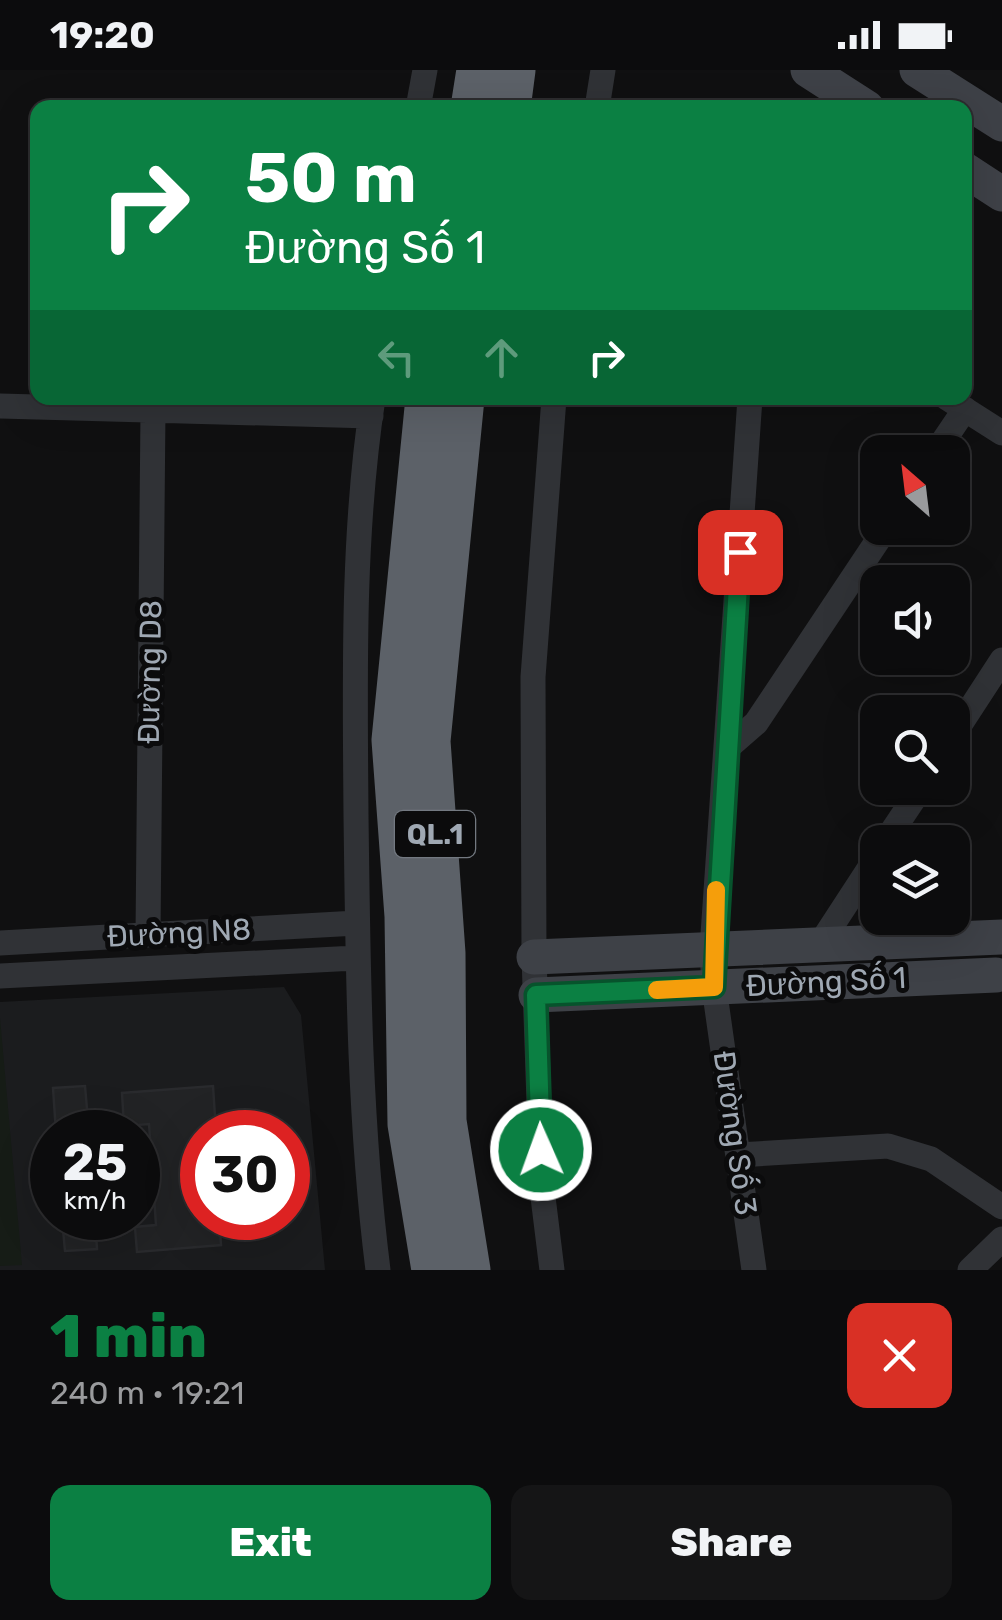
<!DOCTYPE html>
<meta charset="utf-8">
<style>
:root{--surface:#0c0c0d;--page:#151516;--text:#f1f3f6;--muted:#9a9b9d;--line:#2c2c2e;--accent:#0b8043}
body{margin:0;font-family:Rubik,sans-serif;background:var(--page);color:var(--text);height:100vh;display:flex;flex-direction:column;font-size:38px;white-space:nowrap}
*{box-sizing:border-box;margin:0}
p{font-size:32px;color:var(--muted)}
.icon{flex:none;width:55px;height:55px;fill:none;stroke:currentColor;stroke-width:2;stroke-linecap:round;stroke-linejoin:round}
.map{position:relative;height:1200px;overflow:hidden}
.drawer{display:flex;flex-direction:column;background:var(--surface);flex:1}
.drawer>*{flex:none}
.banner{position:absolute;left:30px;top:30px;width:942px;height:305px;border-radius:20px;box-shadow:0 10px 40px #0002,0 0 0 2px var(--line);background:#0b8043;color:#fff;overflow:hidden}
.needle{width:65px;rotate:332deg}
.tools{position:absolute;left:860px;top:365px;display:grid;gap:20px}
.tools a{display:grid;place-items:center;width:110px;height:110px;border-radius:20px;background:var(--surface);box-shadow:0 10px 40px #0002,0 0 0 2px var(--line);font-size:50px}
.speed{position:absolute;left:30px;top:1040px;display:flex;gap:20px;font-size:50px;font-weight:700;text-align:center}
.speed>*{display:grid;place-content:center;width:130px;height:130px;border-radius:50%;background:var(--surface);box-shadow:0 10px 40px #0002,0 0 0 2px var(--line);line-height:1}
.speed small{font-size:25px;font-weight:400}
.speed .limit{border:15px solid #d22;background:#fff;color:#111}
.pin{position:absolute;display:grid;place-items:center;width:85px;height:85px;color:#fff;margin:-42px;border-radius:20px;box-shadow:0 5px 15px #0006}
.me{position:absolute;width:110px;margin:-55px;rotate:358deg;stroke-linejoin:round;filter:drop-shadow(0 0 8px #0008)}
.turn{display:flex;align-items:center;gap:35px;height:210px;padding:0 50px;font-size:45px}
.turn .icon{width:130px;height:130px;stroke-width:2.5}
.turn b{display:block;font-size:70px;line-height:85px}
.lanes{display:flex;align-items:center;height:95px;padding:0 50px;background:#0003;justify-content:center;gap:50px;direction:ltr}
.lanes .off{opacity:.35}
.round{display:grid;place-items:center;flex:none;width:105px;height:105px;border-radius:20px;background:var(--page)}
.head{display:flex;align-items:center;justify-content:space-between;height:170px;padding:0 50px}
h1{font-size:60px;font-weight:800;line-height:75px;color:var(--accent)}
.action{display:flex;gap:20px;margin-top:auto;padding:20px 50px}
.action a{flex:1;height:115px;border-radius:20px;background:var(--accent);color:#fff;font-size:40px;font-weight:800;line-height:115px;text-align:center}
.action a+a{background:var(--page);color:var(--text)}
.status{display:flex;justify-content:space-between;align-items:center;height:70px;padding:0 50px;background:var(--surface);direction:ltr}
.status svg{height:28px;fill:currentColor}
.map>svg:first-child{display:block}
.built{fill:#1b1c1e;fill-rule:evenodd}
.grass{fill:#161c16}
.building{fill:#222325;stroke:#292a2d;stroke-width:2.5}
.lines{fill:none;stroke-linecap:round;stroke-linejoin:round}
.street{stroke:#303236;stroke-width:25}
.secondary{stroke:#3e4147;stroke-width:35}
.highway{stroke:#5c6168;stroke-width:45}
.route-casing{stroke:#07532c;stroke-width:25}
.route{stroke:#0b8043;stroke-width:18}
.slow{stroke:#f59e0b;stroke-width:18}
.labels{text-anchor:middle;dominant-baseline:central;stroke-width:10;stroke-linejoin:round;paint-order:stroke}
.shield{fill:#0b0b0c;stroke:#737981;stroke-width:2.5}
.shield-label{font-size:28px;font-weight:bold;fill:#9fa8b3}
.street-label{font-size:30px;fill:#9fa8b3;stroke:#0b0b0c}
</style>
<div class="status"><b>19:20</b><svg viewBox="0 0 49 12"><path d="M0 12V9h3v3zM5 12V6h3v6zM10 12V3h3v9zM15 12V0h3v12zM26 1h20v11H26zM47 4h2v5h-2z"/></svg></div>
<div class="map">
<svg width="1002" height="1200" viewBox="0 0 1002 1200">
<rect width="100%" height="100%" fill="#101011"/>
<path class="built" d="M 284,917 L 301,945 L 325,1200 L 0,1200 L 0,932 ZM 52,1062 L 138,1062 L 138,1148 L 52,1148 ZM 202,1062 L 288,1062 L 288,1148 L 202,1148 Z"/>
<path class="grass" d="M 0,948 L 22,1195 L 0,1196 Z"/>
<path class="building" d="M 85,1016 L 89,1062 L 56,1062 L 53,1018 Z
M 213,1016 L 216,1062 L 202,1062 L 202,1148 L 219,1148 L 221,1175 L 137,1182 L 135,1157 L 156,1155 L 149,1054 L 124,1056 L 122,1023 Z
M 62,1148 L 95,1148 L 97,1179 L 65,1181 Z"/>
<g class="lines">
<path class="street" d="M 418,38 L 425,0
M 597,38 L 603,0
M 373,328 C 352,465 355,606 356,745 C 358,898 359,1048 378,1200
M 750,328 L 712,879 L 714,917 L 754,1200
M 947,328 L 1002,363
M 0,336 L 371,346
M 936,382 L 965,339
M 952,667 L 1002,590
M 726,679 L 756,653 L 886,458
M 885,772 L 921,718
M 148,865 L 153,340
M 0,873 L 357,853
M 820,874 L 878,785
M 0,906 L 356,888
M 738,1085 L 888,1076 L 931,1089 L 1002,1137
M 552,1200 L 542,1119 L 534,887 L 533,607 L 554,328
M 970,1200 L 1002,1169"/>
<path class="secondary" d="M 808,0 L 867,38
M 917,0 L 1002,54
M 965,100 L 1002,124
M 534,887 L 1002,867
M 536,925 L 996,905"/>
<path class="highway" d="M 473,38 L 479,0
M 508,38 L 513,0
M 428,328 L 394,670 L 407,846 L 410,1054 L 434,1200
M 462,328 L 428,671 L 443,883 L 444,1051 L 468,1200"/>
</g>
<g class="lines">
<g class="route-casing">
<path id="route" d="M 541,1080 L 536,925 L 714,917 L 740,482"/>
</g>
<use href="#route" class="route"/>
<path class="slow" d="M 657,920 L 714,917 L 716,820"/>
</g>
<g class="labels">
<rect class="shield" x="395" y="741" width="80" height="46" rx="8"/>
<g class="shield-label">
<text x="435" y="764">QL.1</text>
</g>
<g class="street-label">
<text transform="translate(150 602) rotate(-89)">Đường D8</text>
<text transform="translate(179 863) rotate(-3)">Đường N8</text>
<text transform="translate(826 912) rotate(-3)">Đường Số 1</text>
<text transform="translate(735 1063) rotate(82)">Đường Số 3</text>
</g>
</g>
</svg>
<div class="tools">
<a><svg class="needle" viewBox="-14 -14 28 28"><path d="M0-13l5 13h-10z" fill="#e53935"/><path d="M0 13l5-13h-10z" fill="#9a9b9d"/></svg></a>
<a><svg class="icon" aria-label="sound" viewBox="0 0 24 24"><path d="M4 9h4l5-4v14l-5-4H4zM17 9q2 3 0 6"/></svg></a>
<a><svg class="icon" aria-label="search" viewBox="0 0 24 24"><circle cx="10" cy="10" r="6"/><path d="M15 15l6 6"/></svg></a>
<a><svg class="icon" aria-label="layers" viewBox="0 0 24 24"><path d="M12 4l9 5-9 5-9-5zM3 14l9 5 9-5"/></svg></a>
</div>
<div class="speed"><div>25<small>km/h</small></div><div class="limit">30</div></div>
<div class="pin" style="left:740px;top:482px;background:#d93025"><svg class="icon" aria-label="arrive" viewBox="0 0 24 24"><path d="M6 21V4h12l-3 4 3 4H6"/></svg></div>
<svg class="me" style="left:541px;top:1080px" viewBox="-20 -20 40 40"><circle r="17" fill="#0b8043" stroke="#fff" stroke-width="3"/><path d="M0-11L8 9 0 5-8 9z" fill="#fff"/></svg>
<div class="banner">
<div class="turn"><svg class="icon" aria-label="right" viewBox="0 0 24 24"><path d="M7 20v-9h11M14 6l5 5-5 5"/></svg><div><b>50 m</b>Đường Số 1</div></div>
<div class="lanes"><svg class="icon off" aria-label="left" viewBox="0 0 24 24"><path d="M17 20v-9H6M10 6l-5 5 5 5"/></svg><svg class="icon off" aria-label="ahead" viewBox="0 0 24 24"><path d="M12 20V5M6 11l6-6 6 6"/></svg><svg class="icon" aria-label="right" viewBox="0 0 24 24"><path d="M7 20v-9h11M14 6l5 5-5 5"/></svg></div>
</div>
</div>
<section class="drawer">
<div class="head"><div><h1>1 min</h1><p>240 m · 19:21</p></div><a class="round" style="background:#d93025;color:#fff"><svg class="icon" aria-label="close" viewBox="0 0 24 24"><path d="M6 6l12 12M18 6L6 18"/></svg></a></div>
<div class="action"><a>Exit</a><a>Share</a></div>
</section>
